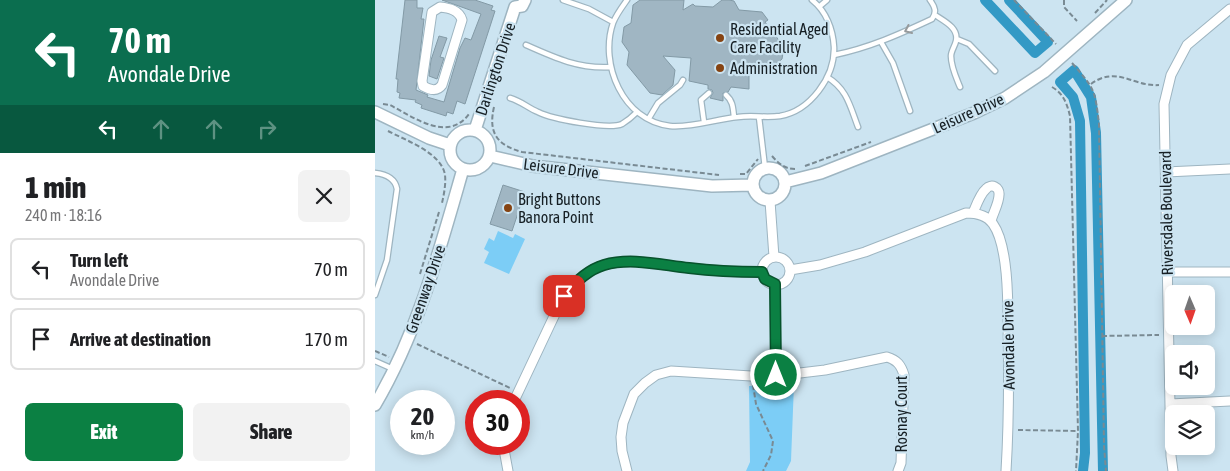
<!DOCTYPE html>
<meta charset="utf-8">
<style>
:root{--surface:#fff;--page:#f2f2f2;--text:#202124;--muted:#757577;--line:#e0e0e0;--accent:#0b8043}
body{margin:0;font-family:"Asap Condensed",sans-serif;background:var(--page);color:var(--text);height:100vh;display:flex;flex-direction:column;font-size:19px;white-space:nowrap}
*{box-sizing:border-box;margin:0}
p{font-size:16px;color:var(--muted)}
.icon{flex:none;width:28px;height:28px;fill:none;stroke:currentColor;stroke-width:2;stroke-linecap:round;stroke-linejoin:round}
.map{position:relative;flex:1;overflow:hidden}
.drawer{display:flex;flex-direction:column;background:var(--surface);width:375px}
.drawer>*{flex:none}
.guide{background:#0b6e4f;color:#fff;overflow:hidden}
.needle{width:32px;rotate:178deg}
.tools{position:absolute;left:790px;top:285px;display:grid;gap:10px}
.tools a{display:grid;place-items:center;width:50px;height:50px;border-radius:8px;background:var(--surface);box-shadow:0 2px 12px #0003;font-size:25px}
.speed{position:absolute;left:15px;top:390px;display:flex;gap:10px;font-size:25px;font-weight:700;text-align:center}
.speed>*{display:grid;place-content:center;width:65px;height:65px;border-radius:50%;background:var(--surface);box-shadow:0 2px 12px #0003;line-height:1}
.speed small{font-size:12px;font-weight:400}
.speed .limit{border:8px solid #d22;background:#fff;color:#111}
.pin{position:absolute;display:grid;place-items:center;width:42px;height:42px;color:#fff;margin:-21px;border-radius:10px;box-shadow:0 2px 8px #0006}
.me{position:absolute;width:55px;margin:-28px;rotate:0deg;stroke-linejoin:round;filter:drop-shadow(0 0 4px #0008)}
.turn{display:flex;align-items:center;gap:18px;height:105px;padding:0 25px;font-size:22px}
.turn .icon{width:65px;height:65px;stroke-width:2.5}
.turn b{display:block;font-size:35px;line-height:42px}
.lanes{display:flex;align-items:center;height:48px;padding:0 25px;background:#0003;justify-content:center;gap:25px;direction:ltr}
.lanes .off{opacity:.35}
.round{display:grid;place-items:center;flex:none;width:52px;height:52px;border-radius:8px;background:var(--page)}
.head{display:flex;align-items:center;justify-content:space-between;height:85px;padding:0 25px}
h1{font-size:30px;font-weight:800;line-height:38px}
.action{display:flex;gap:10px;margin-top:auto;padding:10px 25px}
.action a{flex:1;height:58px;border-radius:8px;background:var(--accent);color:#fff;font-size:20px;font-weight:800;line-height:58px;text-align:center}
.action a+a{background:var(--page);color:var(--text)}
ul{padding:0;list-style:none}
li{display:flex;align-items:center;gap:15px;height:62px;margin:0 10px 8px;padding:0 15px;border:2px solid var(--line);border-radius:8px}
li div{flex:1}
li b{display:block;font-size:19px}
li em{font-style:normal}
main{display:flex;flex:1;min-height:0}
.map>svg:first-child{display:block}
.green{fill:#7ccdf6}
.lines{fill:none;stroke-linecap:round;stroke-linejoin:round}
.canal{stroke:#3399c5;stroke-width:10}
.building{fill:#a0b6c3;stroke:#839aa6}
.service-casing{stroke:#9eb5c1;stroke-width:7}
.minor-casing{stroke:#9eb5c1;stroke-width:11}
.tertiary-casing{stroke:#9eb5c1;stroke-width:14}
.path{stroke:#798a93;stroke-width:2;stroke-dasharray:5 2.5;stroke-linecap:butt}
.service{stroke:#fff;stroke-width:4.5}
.minor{stroke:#fff;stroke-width:9}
.tertiary{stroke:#fff;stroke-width:11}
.oneway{stroke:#969a9c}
.route-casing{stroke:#07532c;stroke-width:12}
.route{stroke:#0b8043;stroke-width:9}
.poi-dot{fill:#864413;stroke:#cce4f1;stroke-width:2}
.labels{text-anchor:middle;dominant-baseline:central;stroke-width:4.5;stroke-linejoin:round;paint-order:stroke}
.poi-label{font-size:16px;fill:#161f24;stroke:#cce4f1;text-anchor:start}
.street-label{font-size:16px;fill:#161f24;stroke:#cce4f1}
</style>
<main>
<section class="drawer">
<div class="guide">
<div class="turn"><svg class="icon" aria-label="left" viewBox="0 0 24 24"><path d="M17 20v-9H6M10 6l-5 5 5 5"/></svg><div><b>70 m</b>Avondale Drive</div></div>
<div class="lanes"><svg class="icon" aria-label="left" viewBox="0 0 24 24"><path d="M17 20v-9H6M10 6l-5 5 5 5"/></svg><svg class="icon off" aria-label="ahead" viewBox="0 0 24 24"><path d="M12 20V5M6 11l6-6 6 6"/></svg><svg class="icon off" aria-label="ahead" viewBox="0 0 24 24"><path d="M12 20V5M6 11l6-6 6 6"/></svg><svg class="icon off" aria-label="right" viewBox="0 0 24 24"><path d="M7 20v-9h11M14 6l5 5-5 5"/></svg></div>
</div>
<div class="head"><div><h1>1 min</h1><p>240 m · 18:16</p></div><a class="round"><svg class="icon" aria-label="close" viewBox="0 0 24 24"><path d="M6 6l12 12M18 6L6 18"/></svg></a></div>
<ul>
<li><svg class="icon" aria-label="left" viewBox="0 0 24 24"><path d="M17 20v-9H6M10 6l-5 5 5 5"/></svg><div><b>Turn left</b><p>Avondale Drive</p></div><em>70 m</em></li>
<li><svg class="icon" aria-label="arrive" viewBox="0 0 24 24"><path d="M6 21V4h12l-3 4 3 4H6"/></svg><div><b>Arrive at destination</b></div><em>170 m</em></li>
</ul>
<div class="action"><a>Exit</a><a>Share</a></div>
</section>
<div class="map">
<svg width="855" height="471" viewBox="0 0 855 471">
<rect width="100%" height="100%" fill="#cce4f1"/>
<path class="green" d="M 123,231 L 138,238 L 140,234 L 150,239 L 134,274 L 109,263 L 114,252 L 109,249 L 114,238 L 119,241 Z
M 419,384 L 416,461 L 411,471 L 371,471 L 375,462 L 374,386 Z"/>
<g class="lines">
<path class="canal" d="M 610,0 L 660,53 L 673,42 L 634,0
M 708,471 L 710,453 L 705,121 L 698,97 L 685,82 L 699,70 L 716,97 L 721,133 L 728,471"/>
</g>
<path class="building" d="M 30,0 L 42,0 L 42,8 L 48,8 L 46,19 L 49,19 L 41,90 L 53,95 L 52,97 L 69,102 L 85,48 L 90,38 L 96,40 L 106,14 L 67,0 L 100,0 L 118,6 L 116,10 L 120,11 L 90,104 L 82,101 L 78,114 L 72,112 L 71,116 L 46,108 L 47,105 L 40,102 L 41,100 L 24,98 L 25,93 L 22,92 L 23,79 L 21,79 Z
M 265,0 L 309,0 L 308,10 L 318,4 L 320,6 L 338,7 L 347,0 L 354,0 L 359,1 L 364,10 L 387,12 L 393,20 L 390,22 L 409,47 L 407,59 L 397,68 L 374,65 L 374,89 L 356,87 L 353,92 L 348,93 L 348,101 L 335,98 L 338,93 L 337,90 L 333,89 L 333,85 L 314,81 L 316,58 L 288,56 L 300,70 L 298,85 L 287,95 L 275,93 L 252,65 L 254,52 L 247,42 L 249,27 L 256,23 L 258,5 Z
M 64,36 L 72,38 L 65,57 L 69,58 L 62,79 L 54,76 L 56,60 Z
M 128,185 L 150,192 L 137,231 L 115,224 Z"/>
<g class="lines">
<g class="service-casing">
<path id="service" d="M 188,0 L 214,9 L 238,22
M 252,0 C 247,7 241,15 238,23 C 224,64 248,121 295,126 C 317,128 341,119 363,117 C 377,115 391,118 405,116 C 435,111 460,77 459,47 C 458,29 451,11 437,0
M 445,6 L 452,0
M 560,15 C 569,21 584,28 581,41 C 580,46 576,51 576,56 C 576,67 581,77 585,87
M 582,39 L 594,44 L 620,71
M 506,42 L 518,63 L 535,111
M 151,45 C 180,58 204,69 236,67
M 459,55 C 494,48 525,34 557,19 C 562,12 560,7 555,0
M 452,77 C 472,89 475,106 483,127
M 351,95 C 358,101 358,108 359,117
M 135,98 C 146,101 153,108 163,112 C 177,119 234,130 247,124 C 252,121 258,116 262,112
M 384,117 L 390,168
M 274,118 L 283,103 L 305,85 L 308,80
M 329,122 L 326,100 L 334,93
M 0,173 C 10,174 20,178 22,189 L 12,260 L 0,295
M 0,361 L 18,369"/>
</g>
<g class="minor-casing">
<path id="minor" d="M 65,7 C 74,8 84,10 87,20 L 67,85 C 62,92 55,90 48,86 L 47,81 L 57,12 Z
M 791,172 L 855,169
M 395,201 L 399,257
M 598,213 C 601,206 605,194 611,189 C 616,183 625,187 624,195 C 624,203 618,213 616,221
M387 271a14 14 0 1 1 28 0a14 14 0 1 1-28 0Z
M 415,270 L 445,265 L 490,252 L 591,213 C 601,213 612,215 618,224 C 633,245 633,300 633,325 C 634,374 634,422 631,471
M 793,272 L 855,272
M 400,284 L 401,375
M 139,401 L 189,295 C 200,282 212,270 229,265 C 254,258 281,264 306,267 C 333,270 360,273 387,272
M 795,404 L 855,401
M 128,444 L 133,471
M 252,471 L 247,451 L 246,437 L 248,423 L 259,394 L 270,383 L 281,375 L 296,371 L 376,376 L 425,373 L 450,370 L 512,357 C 522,360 526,365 529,375 L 526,463 L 523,471
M 798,471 L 796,456 L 789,104 L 796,75 L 812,45 L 855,9"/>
</g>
<g class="tertiary-casing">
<path id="tertiary" d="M 140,7 L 147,6 L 150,0
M 0,112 L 54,138 L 75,145
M75 150a20 20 0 1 1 40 0a20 20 0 1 1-40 0Z
M 100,130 L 140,7
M 115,156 L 158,166 L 337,186 L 377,185
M378 184a16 16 0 1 1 32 0a16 16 0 1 1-32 0Z
M 410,182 L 446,173 L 599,113 L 630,98 L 669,72 L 751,0
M 0,405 C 43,332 65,249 88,169"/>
</g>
<path class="path" d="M 639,0 L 681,44
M 689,0 L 689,7 L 702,21
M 720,13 L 732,0
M 697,63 C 720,89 720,90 724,124 L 729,446 L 731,471
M 716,84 C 742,65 758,87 784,85
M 677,87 C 689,94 692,104 695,116 L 703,431 L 701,471
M 8,104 L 15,105 C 38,117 73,143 94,114
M 119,107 C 113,133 122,145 147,152 L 344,175
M 13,131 C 30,140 67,153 70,175 C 71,184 69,194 67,203
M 397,156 C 404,164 410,169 420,169
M 430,166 L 496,142
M 365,174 L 371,174 L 383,159
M 45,274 L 64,212
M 727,336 L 784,335
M 42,344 L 135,388
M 0,351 L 14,357
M 378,385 L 381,404 L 398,441 L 396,455 L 388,471
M 643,430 L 703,431"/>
<use href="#service" class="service"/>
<use href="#minor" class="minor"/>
<use href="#tertiary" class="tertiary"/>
</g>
<defs><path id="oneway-chevron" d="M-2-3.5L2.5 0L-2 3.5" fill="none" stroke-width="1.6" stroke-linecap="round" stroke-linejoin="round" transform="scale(1.25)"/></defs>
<use class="oneway" href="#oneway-chevron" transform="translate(533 30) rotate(156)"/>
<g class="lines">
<g class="route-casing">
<path id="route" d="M 189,296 C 200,282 212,270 229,265 C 256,257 286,265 314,268 C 338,271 362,272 387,272 L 390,279 L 400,284 L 401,375"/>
</g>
<use href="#route" class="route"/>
</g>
<g class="poi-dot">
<circle cx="345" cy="38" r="5"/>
<circle cx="345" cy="68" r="5"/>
<circle cx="133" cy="208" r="5"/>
</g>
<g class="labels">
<g class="poi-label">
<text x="355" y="29">Residential Aged<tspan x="355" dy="18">Care Facility</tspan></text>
<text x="355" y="68">Administration</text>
<text x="143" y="199">Bright Buttons<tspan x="143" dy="18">Banora Point</tspan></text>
</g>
<g class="street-label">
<text transform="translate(120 69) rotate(-72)">Darlington Drive</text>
<text transform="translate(593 113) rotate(-24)">Leisure Drive</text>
<text transform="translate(186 168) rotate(7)">Leisure Drive</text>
<text transform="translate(791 213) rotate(-91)">Riversdale Boulevard</text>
<text transform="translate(50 289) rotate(-71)">Greenway Drive</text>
<text transform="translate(633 345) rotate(-91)">Avondale Drive</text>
<text transform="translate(526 414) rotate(-90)">Rosnay Court</text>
</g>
</g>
</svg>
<div class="tools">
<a><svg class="needle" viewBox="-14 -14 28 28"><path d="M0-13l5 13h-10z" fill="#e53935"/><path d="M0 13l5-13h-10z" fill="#757577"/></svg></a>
<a><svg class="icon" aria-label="sound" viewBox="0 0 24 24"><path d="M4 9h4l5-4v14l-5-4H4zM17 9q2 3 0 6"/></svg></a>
<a><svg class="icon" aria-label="layers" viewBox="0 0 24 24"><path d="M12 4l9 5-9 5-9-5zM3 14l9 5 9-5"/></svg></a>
</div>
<div class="speed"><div>20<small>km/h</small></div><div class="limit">30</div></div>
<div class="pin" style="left:189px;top:296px;background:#d93025"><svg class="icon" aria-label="arrive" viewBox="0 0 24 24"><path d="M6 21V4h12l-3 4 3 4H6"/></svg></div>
<svg class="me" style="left:401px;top:375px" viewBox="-20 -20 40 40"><circle r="17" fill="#0b8043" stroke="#fff" stroke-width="3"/><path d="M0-11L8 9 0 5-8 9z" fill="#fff"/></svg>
</div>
</main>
